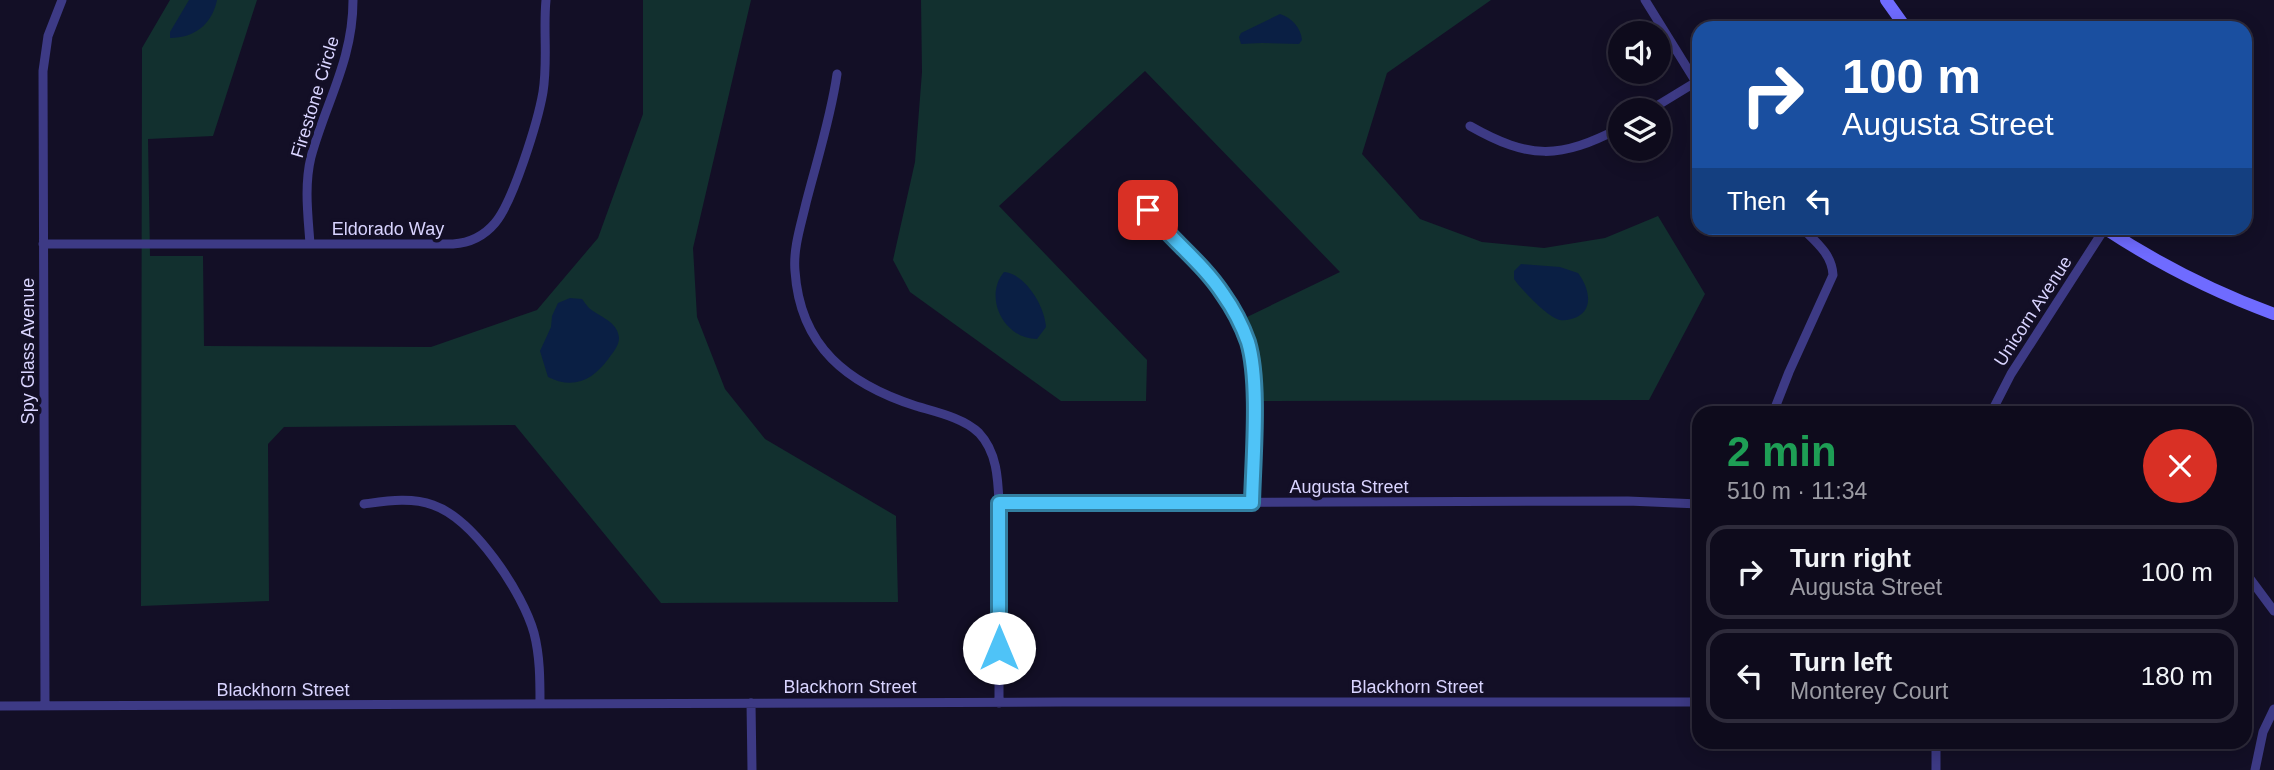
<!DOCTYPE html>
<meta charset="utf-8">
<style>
:root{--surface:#0e0b1c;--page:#171425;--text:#f1f3f6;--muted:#9b9ba3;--line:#2e2b3b}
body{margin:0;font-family:Helvetica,sans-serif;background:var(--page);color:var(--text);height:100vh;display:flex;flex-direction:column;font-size:26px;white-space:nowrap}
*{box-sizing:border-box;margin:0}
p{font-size:23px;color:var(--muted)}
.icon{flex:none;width:38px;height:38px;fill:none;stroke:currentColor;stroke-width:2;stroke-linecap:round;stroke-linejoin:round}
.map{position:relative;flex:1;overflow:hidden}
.details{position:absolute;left:1692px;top:406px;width:560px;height:343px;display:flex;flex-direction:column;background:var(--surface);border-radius:21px;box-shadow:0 4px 18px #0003,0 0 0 2px var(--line)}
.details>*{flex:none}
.guide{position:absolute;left:1692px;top:21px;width:560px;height:214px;border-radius:21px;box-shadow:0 4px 18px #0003,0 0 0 2px var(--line);background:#1a4fa0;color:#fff;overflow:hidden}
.buttons{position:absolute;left:1608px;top:21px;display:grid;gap:14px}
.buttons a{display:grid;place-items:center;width:63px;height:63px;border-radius:50%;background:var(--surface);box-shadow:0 4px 18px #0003,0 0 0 2px var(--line);font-size:35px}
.pin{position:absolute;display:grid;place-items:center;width:60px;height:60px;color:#fff;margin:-30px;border-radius:14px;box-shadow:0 4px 10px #0006}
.me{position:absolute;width:77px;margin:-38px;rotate:0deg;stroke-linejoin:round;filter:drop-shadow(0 0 5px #0008)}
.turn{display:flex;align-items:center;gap:24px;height:147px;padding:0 35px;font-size:32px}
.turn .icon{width:91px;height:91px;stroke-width:2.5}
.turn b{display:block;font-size:49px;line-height:60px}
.then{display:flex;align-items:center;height:66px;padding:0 35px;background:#0003;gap:14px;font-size:26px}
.round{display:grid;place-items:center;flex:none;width:74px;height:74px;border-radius:37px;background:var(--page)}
.summary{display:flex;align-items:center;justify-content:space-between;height:119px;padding:0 35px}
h1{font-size:42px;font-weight:700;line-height:52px;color:#1e9e55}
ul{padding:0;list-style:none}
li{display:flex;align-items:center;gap:21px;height:94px;margin:0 14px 10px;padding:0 21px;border:4px solid var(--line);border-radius:21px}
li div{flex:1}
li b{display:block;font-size:26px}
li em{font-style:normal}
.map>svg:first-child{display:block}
.green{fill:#12302f}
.water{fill:#0a1f44}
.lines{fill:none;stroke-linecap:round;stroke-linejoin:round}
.street{stroke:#3d3a85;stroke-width:9}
.secondary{stroke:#6f6bff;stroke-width:12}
.route-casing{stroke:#337fa1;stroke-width:18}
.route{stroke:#4fc3f7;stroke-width:12}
.labels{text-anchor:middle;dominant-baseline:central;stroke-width:7;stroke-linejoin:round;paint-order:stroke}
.street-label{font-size:18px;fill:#d9d4ff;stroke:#130f26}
</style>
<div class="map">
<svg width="2274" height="770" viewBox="0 0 2274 770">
<rect width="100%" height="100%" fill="#130f26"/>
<path class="green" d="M 170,0 L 257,0 L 213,136 L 148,139 L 150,256 L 203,256 L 204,346 L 431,347 L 537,310 L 598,238 L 643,114 L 643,0 L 751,0 L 693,248 L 697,317 L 725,389 L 765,439 L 896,516 L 898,602 L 661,603 L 515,425 L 284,427 L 268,444 L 269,601 L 141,606 L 142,48 Z
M 921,0 L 1491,0 L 1387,73 L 1362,154 L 1420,219 L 1482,242 L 1544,248 L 1605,238 L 1658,216 L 1705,294 L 1649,400 L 1260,401 L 1257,354 L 1247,317 L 1340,272 L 1145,71 L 999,206 L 1147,360 L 1146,401 L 1061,401 L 910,292 L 893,260 L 915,162 L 922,72 Z"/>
<path class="water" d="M 189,0 L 217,0 C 212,24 195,38 170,38 L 170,32 Z
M 1280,14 C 1292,18 1301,28 1302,40 L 1299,44 L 1262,43 L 1241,44 L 1239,37 L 1241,33 Z
M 1521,264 L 1560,267 L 1578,273 C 1588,286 1595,308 1577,317 C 1572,319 1565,321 1560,320 C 1548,318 1521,289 1514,279 L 1514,271 Z
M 1004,272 C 1026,274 1045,307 1046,327 L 1037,339 C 1004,339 983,297 1004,272 Z
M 570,298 L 582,299 C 585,303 589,309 593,311 C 603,318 618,323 619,338 C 619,346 613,352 609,358 C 593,380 574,390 548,377 L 540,351 L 551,327 L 552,316 L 558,303 Z"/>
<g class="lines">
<path class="street" d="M 1645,0 L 1699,87
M 837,74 C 831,117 817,160 806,203 C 801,225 793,248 795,271 C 800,347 848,384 916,406 C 936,412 964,418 979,433 C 997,452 998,479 999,503 L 999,703
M 1650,110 L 1696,82
M 1470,126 C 1530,160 1560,159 1620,128
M 1148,210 C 1171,240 1202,262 1223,294 C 1233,308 1242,325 1248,342 C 1260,382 1253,458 1252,503
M 43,244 L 453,244 C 469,243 484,236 495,223 C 513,202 538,121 543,92 C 548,61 543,30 546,0
M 310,244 C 308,215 304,186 311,157 C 326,102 353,60 353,0
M 1773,413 L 1789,372 L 1833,275 C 1832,254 1816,242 1802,228
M 1991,413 L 2011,374 L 2105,228
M 999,503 L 1628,501 L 1699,504
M 364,504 C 387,501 411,497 433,505 C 474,519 523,593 534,633 C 540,656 540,680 540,703
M 2245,572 L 2274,611
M 751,703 L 752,770
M 0,706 L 1063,702 L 1699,702
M 45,706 L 43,71 L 48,36 L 62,0
M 1936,742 L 1936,770
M 2255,770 L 2263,732 L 2274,709"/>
<path class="secondary" d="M 1886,0 L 1906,28
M 2104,228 C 2157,263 2214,292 2274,314"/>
</g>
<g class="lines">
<g class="route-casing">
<path id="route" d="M 999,648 L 999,503 L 1252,503 C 1253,459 1260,382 1248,342 C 1242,325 1233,308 1223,294 C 1202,262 1171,240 1148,210"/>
</g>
<use href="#route" class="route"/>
</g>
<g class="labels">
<g class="street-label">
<text transform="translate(315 97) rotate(-73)">Firestone Circle</text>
<text x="388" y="229">Eldorado Way</text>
<text transform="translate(2033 311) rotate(-57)">Unicorn Avenue</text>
<text transform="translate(28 351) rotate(-90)">Spy Glass Avenue</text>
<text x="1349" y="487">Augusta Street</text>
<text x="850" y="687">Blackhorn Street</text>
<text x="1417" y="687">Blackhorn Street</text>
<text x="283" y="690">Blackhorn Street</text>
</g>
</g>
</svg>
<div class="buttons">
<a><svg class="icon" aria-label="sound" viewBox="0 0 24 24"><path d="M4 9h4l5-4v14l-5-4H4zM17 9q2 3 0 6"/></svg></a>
<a><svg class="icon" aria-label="layers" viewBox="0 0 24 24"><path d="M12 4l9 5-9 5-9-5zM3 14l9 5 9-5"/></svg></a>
</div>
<div class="pin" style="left:1148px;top:210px;background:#d93025"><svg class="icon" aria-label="arrive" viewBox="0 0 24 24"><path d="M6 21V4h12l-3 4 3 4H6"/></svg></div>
<svg class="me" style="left:999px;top:648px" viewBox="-20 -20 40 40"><circle r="19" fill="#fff"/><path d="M0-13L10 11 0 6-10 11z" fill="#4fc3f7"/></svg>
<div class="guide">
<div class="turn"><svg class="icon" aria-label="right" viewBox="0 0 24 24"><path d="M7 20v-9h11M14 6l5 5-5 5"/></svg><div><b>100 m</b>Augusta Street</div></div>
<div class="then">Then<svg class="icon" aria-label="left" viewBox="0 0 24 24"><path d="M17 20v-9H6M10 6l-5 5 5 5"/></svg></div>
</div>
<section class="details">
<div class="summary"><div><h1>2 min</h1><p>510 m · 11:34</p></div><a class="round" style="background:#d93025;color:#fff"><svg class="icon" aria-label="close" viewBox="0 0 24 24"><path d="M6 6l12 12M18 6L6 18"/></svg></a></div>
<ul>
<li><svg class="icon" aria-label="right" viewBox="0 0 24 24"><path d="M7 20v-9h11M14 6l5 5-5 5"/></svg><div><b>Turn right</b><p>Augusta Street</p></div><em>100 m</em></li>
<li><svg class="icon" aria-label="left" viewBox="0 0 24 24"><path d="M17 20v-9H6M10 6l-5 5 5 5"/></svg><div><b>Turn left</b><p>Monterey Court</p></div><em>180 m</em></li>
</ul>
</section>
</div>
